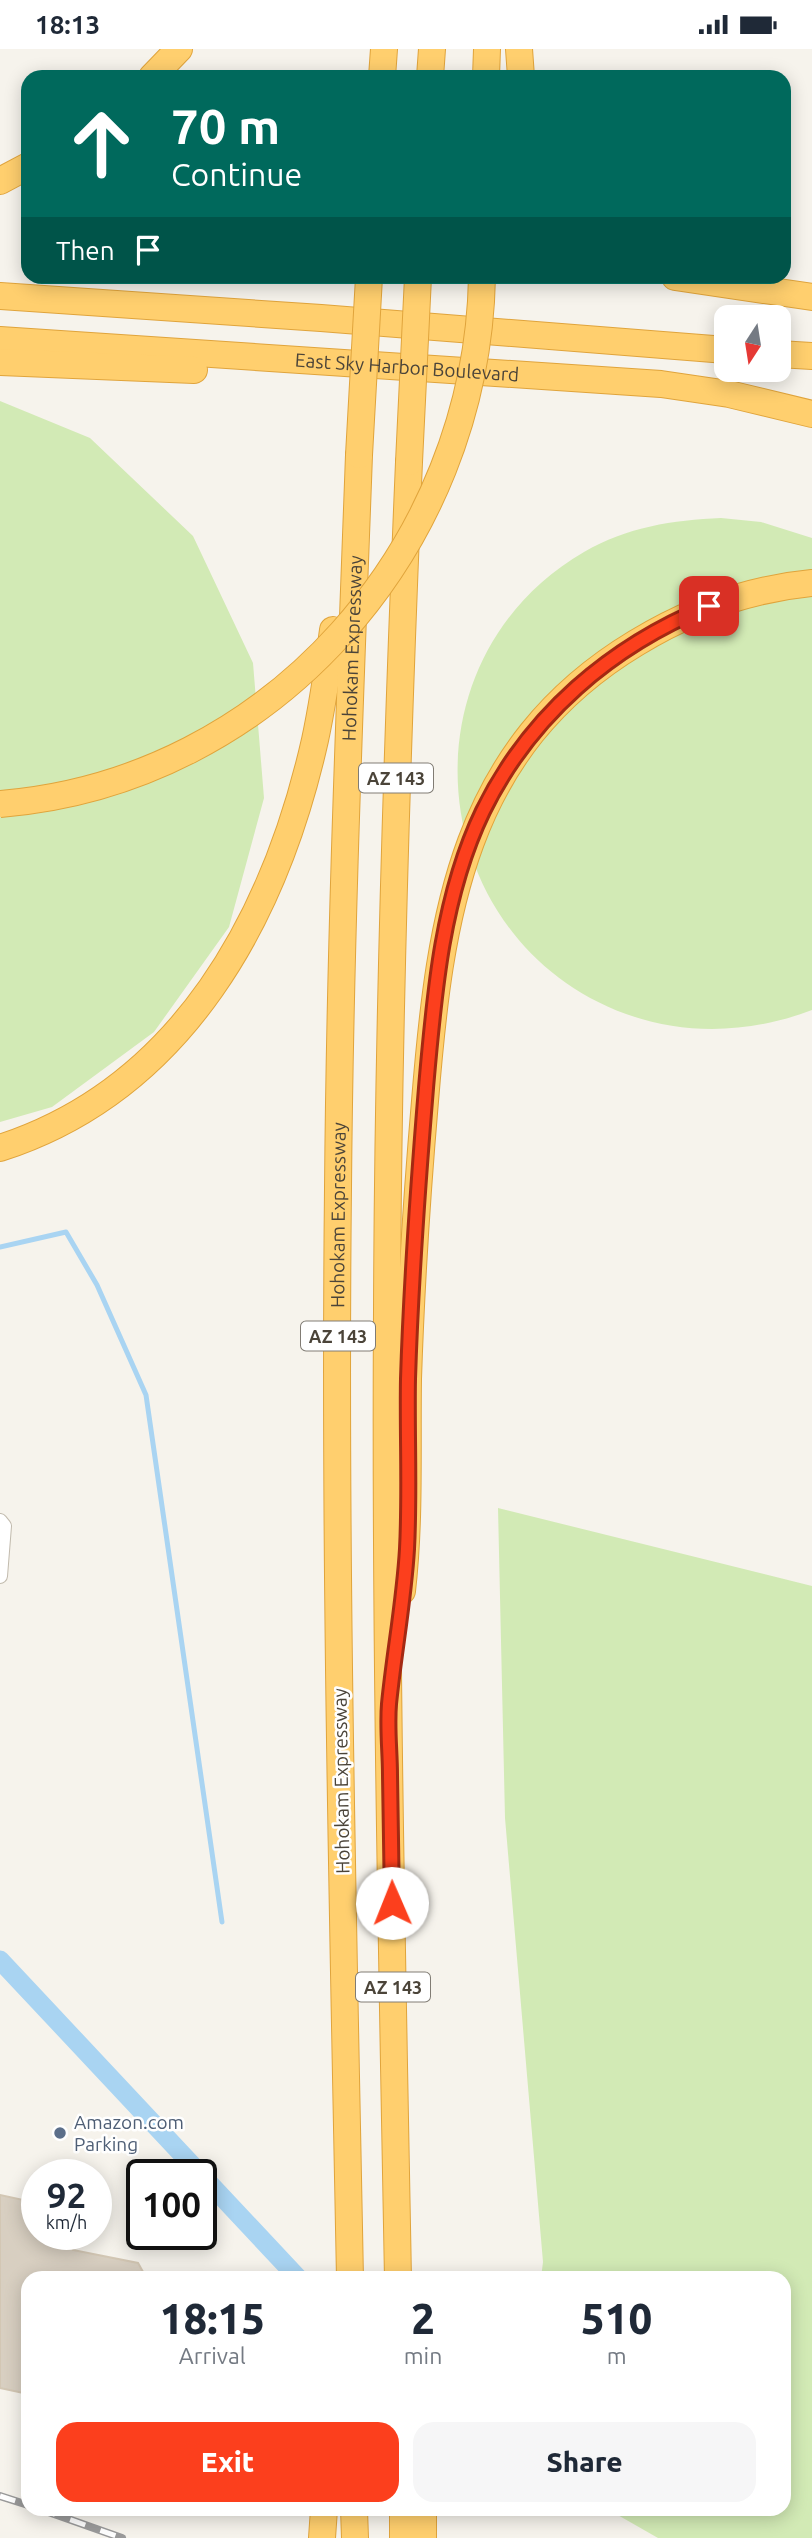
<!DOCTYPE html>
<style>
:root{--surface:#fff;--page:#f6f6f7;--text:#1f2937;--muted:#747a83;--accent:#fc3f1d}
body{margin:0;font-family:Ubuntu,sans-serif;background:var(--page);color:var(--text);height:100vh;display:flex;flex-direction:column;font-size:26px;white-space:nowrap}
*{box-sizing:border-box;margin:0}
p{font-size:23px;color:var(--muted)}
.icon{flex:none;width:38px;height:38px;fill:none;stroke:currentColor;stroke-width:2;stroke-linecap:round;stroke-linejoin:round}
.map{position:relative;flex:1;overflow:hidden}
.details{position:absolute;left:21px;top:2222px;width:770px;height:245px;display:flex;flex-direction:column;background:var(--surface);border-radius:21px;box-shadow:0 4px 18px #0003}
.details>*{flex:none}
.guide{position:absolute;left:21px;top:21px;width:770px;height:214px;border-radius:21px;box-shadow:0 4px 18px #0003;background:#00695c;color:#fff;overflow:hidden}
.needle{width:46px;rotate:192deg}
.fabs{position:absolute;left:714px;top:256px;display:grid;gap:14px}
.fabs a{display:grid;place-items:center;width:77px;height:77px;border-radius:14px;background:var(--surface);box-shadow:0 4px 18px #0003;font-size:35px}
.speed{position:absolute;left:21px;top:2110px;display:flex;gap:14px;font-size:35px;font-weight:700;text-align:center}
.speed>*{display:grid;place-content:center;width:91px;height:91px;border-radius:50%;background:var(--surface);box-shadow:0 4px 18px #0003;line-height:1}
.speed small{font-size:18px;font-weight:400}
.speed .limit{border:4px solid #111;border-radius:10px;background:#fff;color:#111}
.pin{position:absolute;display:grid;place-items:center;width:60px;height:60px;color:#fff;margin:-30px;border-radius:14px;box-shadow:0 4px 10px #0006}
.me{position:absolute;width:77px;margin:-38px;rotate:359deg;stroke-linejoin:round;filter:drop-shadow(0 0 5px #0008)}
.turn{display:flex;align-items:center;gap:24px;height:147px;padding:0 35px;font-size:32px}
.turn .icon{width:91px;height:91px;stroke-width:2.5}
.turn b{display:block;font-size:49px;line-height:60px}
.then{display:flex;align-items:center;height:66px;padding:0 35px;background:#0003;gap:14px;font-size:26px}
.eta{display:flex;justify-content:space-evenly;align-items:center;height:119px;text-align:center}
.eta b{font-size:42px;font-weight:800;line-height:49px}
.action{display:flex;gap:14px;margin-top:auto;padding:14px 35px}
.action a{flex:1;height:80px;border-radius:21px;background:var(--accent);color:#fff;font-size:28px;font-weight:800;line-height:80px;text-align:center}
.action a+a{background:var(--page);color:var(--text)}
.status{display:flex;justify-content:space-between;align-items:center;height:49px;padding:0 35px;background:var(--surface);direction:ltr}
.status svg{height:19px;fill:currentColor}
.map>svg:first-child{display:block}
.green{fill:#d2eab5}
.lines{fill:none;stroke-linecap:round;stroke-linejoin:round}
.stream{stroke:#a9d4f2;stroke-width:5}
.canal{stroke:#a9d4f2;stroke-width:19}
.building{fill:#d8cfc1;stroke:#d3c7b4;stroke-width:2}
.minor-casing{stroke:#c2bbae;stroke-width:16}
.motorway-casing{stroke:#e0a43c;stroke-width:28}
.minor{stroke:#fff;stroke-width:14}
.motorway{stroke:#ffcf6e;stroke-width:26}
.rail-casing{stroke:#9a9a9a;stroke-width:8}
.rail{stroke:#fff;stroke-width:5;stroke-dasharray:16;stroke-linecap:butt}
.motorway-bridge-casing{stroke:#e0a43c;stroke-width:28;stroke-linecap:butt}
.motorway-bridge{stroke:#ffcf6e;stroke-width:26}
.route-casing{stroke:#a42913;stroke-width:18}
.route{stroke:#fc3f1d;stroke-width:12}
.service-dot{fill:#5c6f8a;stroke:#fff;stroke-width:2.5}
.labels{text-anchor:middle;dominant-baseline:central;stroke-width:5;stroke-linejoin:round;paint-order:stroke}
.shield{fill:#fff;stroke:#817c74;stroke-width:2}
.shield-label{font-size:18px;font-weight:bold;fill:#4b4439}
.street-label{font-size:19px;fill:#4b4439;stroke:#fff}
.service-label{font-size:19px;fill:#4e5e75;stroke:#fff;text-anchor:start}
</style>
<div class="status"><b>18:13</b><svg viewBox="0 0 49 12"><path d="M0 12V9h3v3zM5 12V6h3v6zM10 12V3h3v9zM15 12V0h3v12zM26 1h20v11H26zM47 4h2v5h-2z"/></svg></div>
<div class="map">
<svg width="812" height="2489" viewBox="0 0 812 2489">
<rect width="100%" height="100%" fill="#f6f3ec"/>
<path class="green" d="M 0,352 L 90,389 L 193,487 L 253,614 L 264,749 L 229,878 L 154,983 L 52,1058 L 0,1073 Z
M 721,469 L 761,473 L 812,489 L 812,961 C 752,984 687,987 626,965 C 424,891 396,612 584,503 C 627,478 673,471 721,469 Z
M 498,1459 L 812,1537 L 812,2489 L 658,2489 L 609,2461 L 784,2460 L 784,2230 L 541,2229 L 543,2213 L 505,1769 Z"/>
<g class="lines">
<path class="stream" d="M 0,1198 L 66,1183 L 97,1236 L 146,1346 L 222,1873"/>
<path class="canal" d="M 0,1911 L 299,2230"/>
</g>
<path class="building" d="M 0,2146 L 37,2154 L 37,2186 L 76,2186 L 73,2201 L 138,2214 L 147,2230 L 28,2230 L 28,2345 L 0,2339 Z"/>
<g class="lines">
<g class="minor-casing">
<path id="minor" d="M 0,1472 L 4,1477 L 0,1527"/>
</g>
<g class="motorway-casing">
<g id="motorway">
<path d="M 519,0 L 521,28"/>
<path d="M 152,28 L 179,0"/>
<path d="M 382,28 L 384,0"/>
<path d="M 430,28 L 432,0"/>
<path d="M 486,28 L 487,0"/>
<path d="M 0,132 L 28,117"/>
<path d="M 675,228 L 812,248"/>
<path d="M 0,247 L 321,269 L 726,301"/>
<path id="s1" d="M 0,291 L 661,335 L 729,345 L 812,365"/>
<path d="M 779,305 L 812,307"/>
<path d="M 0,313 L 194,321"/>
<path d="M 0,1099 C 183,1040 275,868 315,691 C 323,654 328,618 333,581"/>
<path d="M 402,1542 C 410,1472 407,1401 408,1330 C 411,1238 417,1145 425,1052 C 440,867 462,699 636,594 C 690,561 749,540 812,534"/>
<path id="s2" d="M 350,2230 C 343,1866 334,1502 338,1139 C 340,894 350,650 359,406"/>
<path d="M 398,2230 C 392,1907 385,1584 387,1262 C 388,978 397,695 409,413"/>
<path d="M 354,2460 L 355,2489"/>
<path d="M 403,2460 L 403,2489"/>
<path d="M 423,2460 L 423,2489"/>
<path d="M 322,2489 L 324,2460"/>
</g>
</g>
<use href="#minor" class="minor"/>
<use href="#motorway" class="motorway"/>
<g class="rail-casing">
<path id="rail" d="M 0,2447 L 28,2456
M 40,2460 L 122,2489"/>
</g>
<use href="#rail" class="rail"/>
<g class="motorway-bridge-casing">
<path id="motorway-bridge" d="M 359,406 L 369,228
M 409,413 L 418,228
M 0,755 C 273,733 477,496 482,228"/>
</g>
<use href="#motorway-bridge" class="motorway-bridge"/>
</g>
<g class="lines">
<g class="route-casing">
<path id="route" d="M 392,1854 C 391,1812 391,1769 390,1726 C 390,1703 387,1679 389,1655 C 394,1604 404,1552 407,1500 C 410,1443 407,1386 408,1330 C 411,1232 418,1136 426,1039 C 434,946 442,847 483,762 C 530,666 611,597 709,557"/>
</g>
<use href="#route" class="route"/>
</g>
<circle class="service-dot" cx="60" cy="2084" r="7"/>
<g class="labels">
<g class="shield">
<rect x="359" y="714.5" width="74" height="29" rx="5"/>
<rect x="301" y="1272.5" width="74" height="29" rx="5"/>
<rect x="356" y="1923.5" width="74" height="29" rx="5"/>
</g>
<g class="shield-label">
<text x="396" y="729">AZ 143</text>
<text x="338" y="1287">AZ 143</text>
<text x="393" y="1938">AZ 143</text>
</g>
<g class="street-label">
<text stroke="none"><textPath href="#s1" startOffset="408">East Sky Harbor Boulevard</textPath></text>
<text stroke="none"><textPath href="#s2" startOffset="1631">Hohokam Expressway</textPath></text>
<text stroke="none"><textPath href="#s2" startOffset="1064">Hohokam Expressway</textPath></text>
<text transform="translate(341 1732) rotate(-91)">Hohokam Expressway</text>
</g>
<g class="service-label">
<text x="74" y="2073">Amazon.com<tspan x="74" dy="22">Parking</tspan></text>
</g>
</g>
</svg>
<div class="fabs">
<a><svg class="needle" viewBox="-14 -14 28 28"><path d="M0-13l5 13h-10z" fill="#e53935"/><path d="M0 13l5-13h-10z" fill="#747a83"/></svg></a>
</div>
<div class="speed"><div>92<small>km/h</small></div><div class="limit">100</div></div>
<div class="pin" style="left:709px;top:557px;background:#d93025"><svg class="icon" aria-label="arrive" viewBox="0 0 24 24"><path d="M6 21V4h12l-3 4 3 4H6"/></svg></div>
<svg class="me" style="left:392px;top:1854px" viewBox="-20 -20 40 40"><circle r="19" fill="#fff"/><path d="M0-13L10 11 0 6-10 11z" fill="#fc3f1d"/></svg>
<div class="guide">
<div class="turn"><svg class="icon" aria-label="ahead" viewBox="0 0 24 24"><path d="M12 20V5M6 11l6-6 6 6"/></svg><div><b>70 m</b>Continue</div></div>
<div class="then">Then<svg class="icon" aria-label="arrive" viewBox="0 0 24 24"><path d="M6 21V4h12l-3 4 3 4H6"/></svg></div>
</div>
<section class="details">
<div class="eta">
<div><b>18:15</b><p>Arrival</p></div>
<div><b>2</b><p>min</p></div>
<div><b>510</b><p>m</p></div>
</div>
<div class="action"><a>Exit</a><a>Share</a></div>
</section>
</div>
